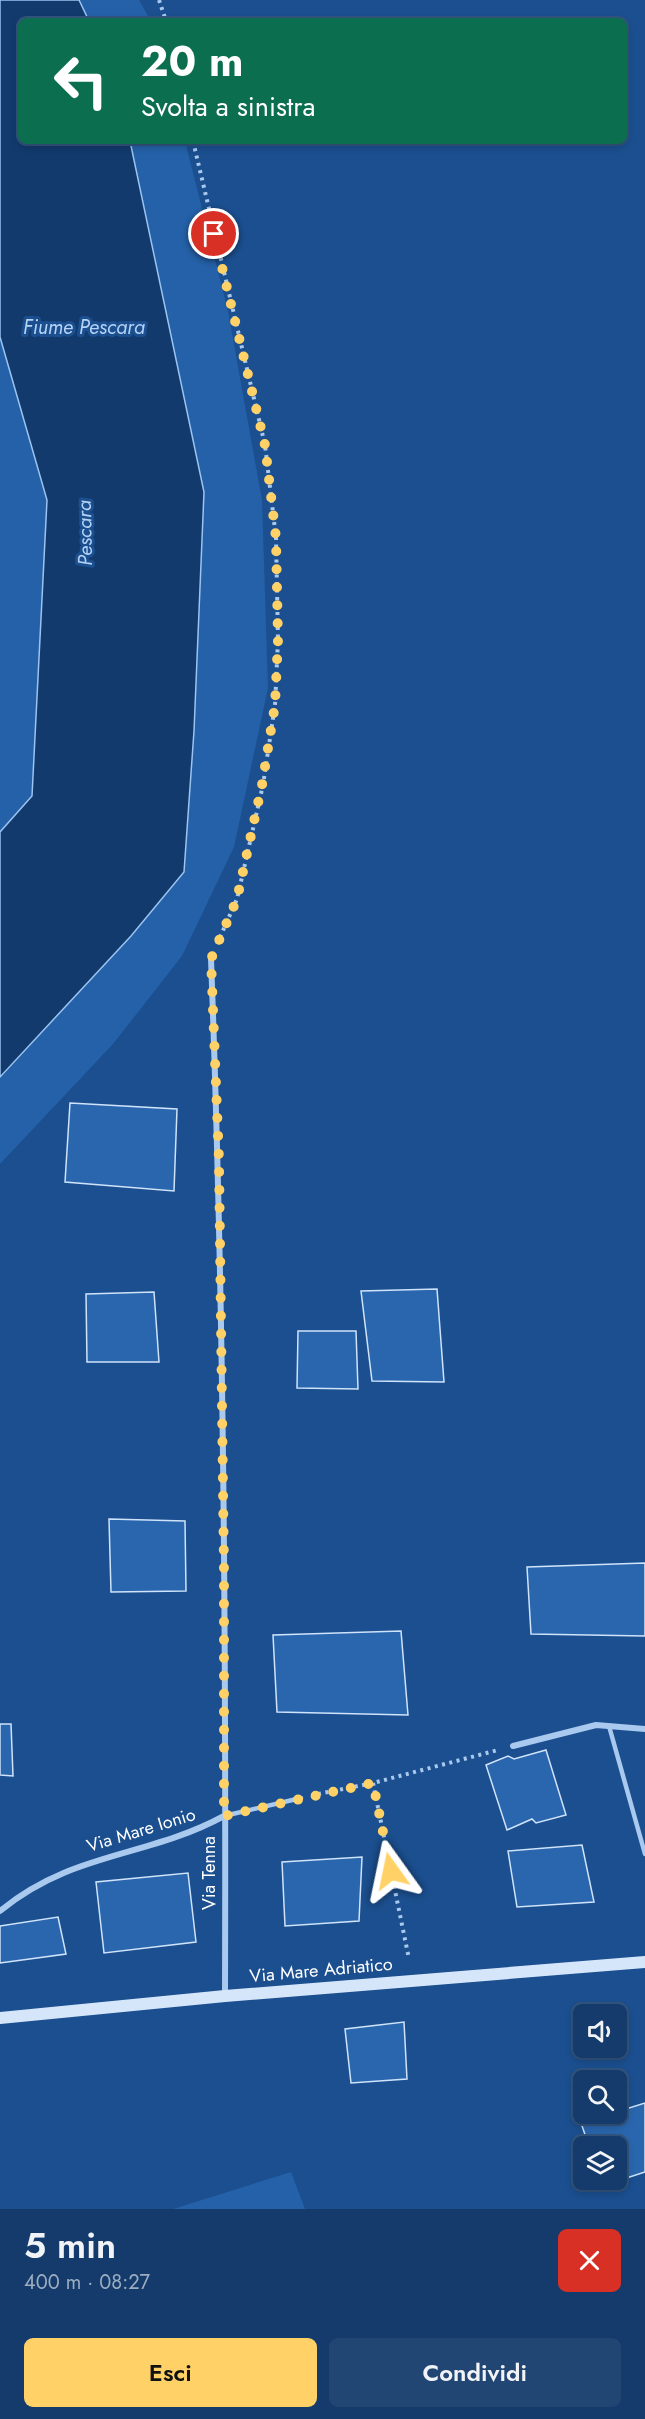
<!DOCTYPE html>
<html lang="it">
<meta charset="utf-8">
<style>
:root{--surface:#143b6b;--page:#214673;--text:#f1f3f6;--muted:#9dadc1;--line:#33557e;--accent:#ffd166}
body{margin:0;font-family:Jost,sans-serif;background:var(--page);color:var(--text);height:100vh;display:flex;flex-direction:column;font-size:22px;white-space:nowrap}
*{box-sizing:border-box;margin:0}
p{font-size:20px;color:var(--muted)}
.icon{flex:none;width:33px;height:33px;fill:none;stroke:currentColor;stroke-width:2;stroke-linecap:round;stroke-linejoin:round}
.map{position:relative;height:2209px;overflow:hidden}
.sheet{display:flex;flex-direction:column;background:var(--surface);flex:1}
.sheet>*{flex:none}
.banner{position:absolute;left:18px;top:18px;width:609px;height:126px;border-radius:9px;box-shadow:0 3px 9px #0003,0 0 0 2px var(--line);background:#0b6e4f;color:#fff;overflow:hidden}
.buttons{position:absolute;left:573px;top:2004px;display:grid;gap:12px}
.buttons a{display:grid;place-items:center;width:54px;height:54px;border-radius:9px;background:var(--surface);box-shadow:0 3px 9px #0003,0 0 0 2px var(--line);font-size:30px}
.pin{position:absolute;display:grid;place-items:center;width:51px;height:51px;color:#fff;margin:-26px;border:3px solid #fff;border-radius:50%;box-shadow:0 2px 6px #0007}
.me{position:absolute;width:66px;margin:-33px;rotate:348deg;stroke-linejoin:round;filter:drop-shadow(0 0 4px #0008)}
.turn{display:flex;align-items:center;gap:21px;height:126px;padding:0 24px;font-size:27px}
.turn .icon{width:78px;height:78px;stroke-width:2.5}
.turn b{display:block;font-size:42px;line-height:51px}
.round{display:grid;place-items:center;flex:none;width:63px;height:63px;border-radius:9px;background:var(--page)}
.head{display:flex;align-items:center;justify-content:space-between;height:102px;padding:0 24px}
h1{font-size:36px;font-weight:600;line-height:45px}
.button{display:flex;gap:12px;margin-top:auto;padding:12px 24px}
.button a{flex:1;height:69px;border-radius:9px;background:var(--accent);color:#111;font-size:24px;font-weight:600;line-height:69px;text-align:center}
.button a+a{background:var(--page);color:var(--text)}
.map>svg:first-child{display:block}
.green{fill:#2461a8}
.water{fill:#123a6d;stroke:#9cc4f0;stroke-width:1.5}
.building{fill:#2a66ad;stroke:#cfe3fa;stroke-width:1.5}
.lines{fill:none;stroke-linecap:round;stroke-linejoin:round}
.path{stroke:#a9c9ee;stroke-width:4;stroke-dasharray:3 4.5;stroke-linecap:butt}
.lane{stroke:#a9c9ee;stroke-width:4.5}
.street{stroke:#a9c9ee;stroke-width:6}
.secondary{stroke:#d6e6fa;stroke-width:12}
.route{stroke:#ffd166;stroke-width:10;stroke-dasharray:0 18}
.labels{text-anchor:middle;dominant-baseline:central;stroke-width:6;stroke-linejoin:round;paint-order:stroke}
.street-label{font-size:18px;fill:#fff;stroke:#1b4f8f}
.water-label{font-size:20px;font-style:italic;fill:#b5d3f5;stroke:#1b4f8f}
</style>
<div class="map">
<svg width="645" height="2209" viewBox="0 0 645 2209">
<rect width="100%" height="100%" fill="#1b4f8f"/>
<path class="green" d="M 79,0 L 139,0 L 151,21 L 89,21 Z
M 130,141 L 185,141 L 228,311 L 262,500 L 268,688 L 234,847 L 182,956 L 113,1044 L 0,1164 L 0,1077 L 131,936 L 204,492 Z
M 0,337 L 47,500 L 32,796 L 0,832 Z
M 291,2172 L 305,2209 L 173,2209 Z"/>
<path class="water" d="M 0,0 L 79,0 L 89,21 L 21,21 L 21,141 L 130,141 L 204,492 L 194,731 L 184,872 L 131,936 L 0,1077 L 0,832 L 32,796 L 47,500 L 0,337 Z"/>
<path class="building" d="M 70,1103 L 177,1109 L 174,1191 L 65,1182 Z
M 437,1289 L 444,1382 L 372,1381 L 361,1291 Z
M 154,1292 L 159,1362 L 87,1362 L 86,1294 Z
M 298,1331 L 356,1331 L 358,1389 L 297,1388 Z
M 109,1519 L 185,1521 L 186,1591 L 111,1592 Z
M 645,1563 L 645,1636 L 531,1634 L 527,1567 Z
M 401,1631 L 408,1715 L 277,1712 L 273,1635 Z
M 0,1724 L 11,1724 L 13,1776 L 0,1775 Z
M 546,1750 L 566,1815 L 536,1823 L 532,1819 L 507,1830 L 486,1765 L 508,1756 L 514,1759 Z
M 582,1845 L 594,1902 L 517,1907 L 508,1851 Z
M 362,1857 L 359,1921 L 285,1926 L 282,1862 Z
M 188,1873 L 196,1942 L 104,1953 L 96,1882 Z
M 58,1917 L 66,1954 L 0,1963 L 0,1926 Z
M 404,2022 L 407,2079 L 351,2083 L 345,2029 Z
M 645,2103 L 645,2172 L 602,2186 L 600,2180 L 616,2180 L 616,2146 L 589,2146 L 581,2123 Z"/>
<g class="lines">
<path class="path" d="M 159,0 L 166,21
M 193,141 L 265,445 L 276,538 L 278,640 L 275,705 L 263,785 L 237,899 L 217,944
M 373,1783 L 409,1959
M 318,1794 L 373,1783 L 498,1750"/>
<path class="lane" d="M 609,1726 L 645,1854
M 224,1816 L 301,1798"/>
<path class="street" d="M 211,959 C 224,1304 226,1650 225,1996
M 513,1746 L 596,1725 L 645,1729
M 0,1911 C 73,1851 147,1858 224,1816"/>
<path class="secondary" d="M 0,2018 L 225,1996 L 645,1962"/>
</g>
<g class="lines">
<path class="route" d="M 214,234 L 265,445 L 276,538 L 278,640 L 275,705 L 262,785 L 237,899 L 211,959 L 219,1160 L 224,1570 L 224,1816 L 373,1783 L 391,1871"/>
</g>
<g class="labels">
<g class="street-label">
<text transform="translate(141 1830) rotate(-17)">Via Mare Ionio</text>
<text transform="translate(209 1873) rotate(-90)">Via Tenna</text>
<text transform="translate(321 1970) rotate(-5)">Via Mare Adriatico</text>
</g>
<g class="water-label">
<text x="84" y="327">Fiume Pescara</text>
<text transform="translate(85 533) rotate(-91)">Pescara</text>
</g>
</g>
</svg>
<div class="buttons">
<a><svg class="icon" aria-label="sound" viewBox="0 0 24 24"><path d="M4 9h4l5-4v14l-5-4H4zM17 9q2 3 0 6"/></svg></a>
<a><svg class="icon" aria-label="search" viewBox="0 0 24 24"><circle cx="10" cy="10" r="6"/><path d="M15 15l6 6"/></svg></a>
<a><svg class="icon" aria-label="layers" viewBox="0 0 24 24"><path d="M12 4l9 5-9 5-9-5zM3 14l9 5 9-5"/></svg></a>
</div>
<div class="pin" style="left:214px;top:234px;background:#d93025"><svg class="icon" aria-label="arrive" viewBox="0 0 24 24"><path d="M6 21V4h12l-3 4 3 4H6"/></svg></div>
<svg class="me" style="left:391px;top:1871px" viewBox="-20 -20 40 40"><path d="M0-17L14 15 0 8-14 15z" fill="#ffd166" stroke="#fff" stroke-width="4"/></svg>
<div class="banner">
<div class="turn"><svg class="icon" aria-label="left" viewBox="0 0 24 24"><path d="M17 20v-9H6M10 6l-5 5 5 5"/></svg><div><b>20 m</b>Svolta a sinistra</div></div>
</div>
</div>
<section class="sheet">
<div class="head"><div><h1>5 min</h1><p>400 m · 08:27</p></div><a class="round" style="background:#d93025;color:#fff"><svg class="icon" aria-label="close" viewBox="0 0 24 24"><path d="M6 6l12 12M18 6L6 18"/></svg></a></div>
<div class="button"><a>Esci</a><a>Condividi</a></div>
</section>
